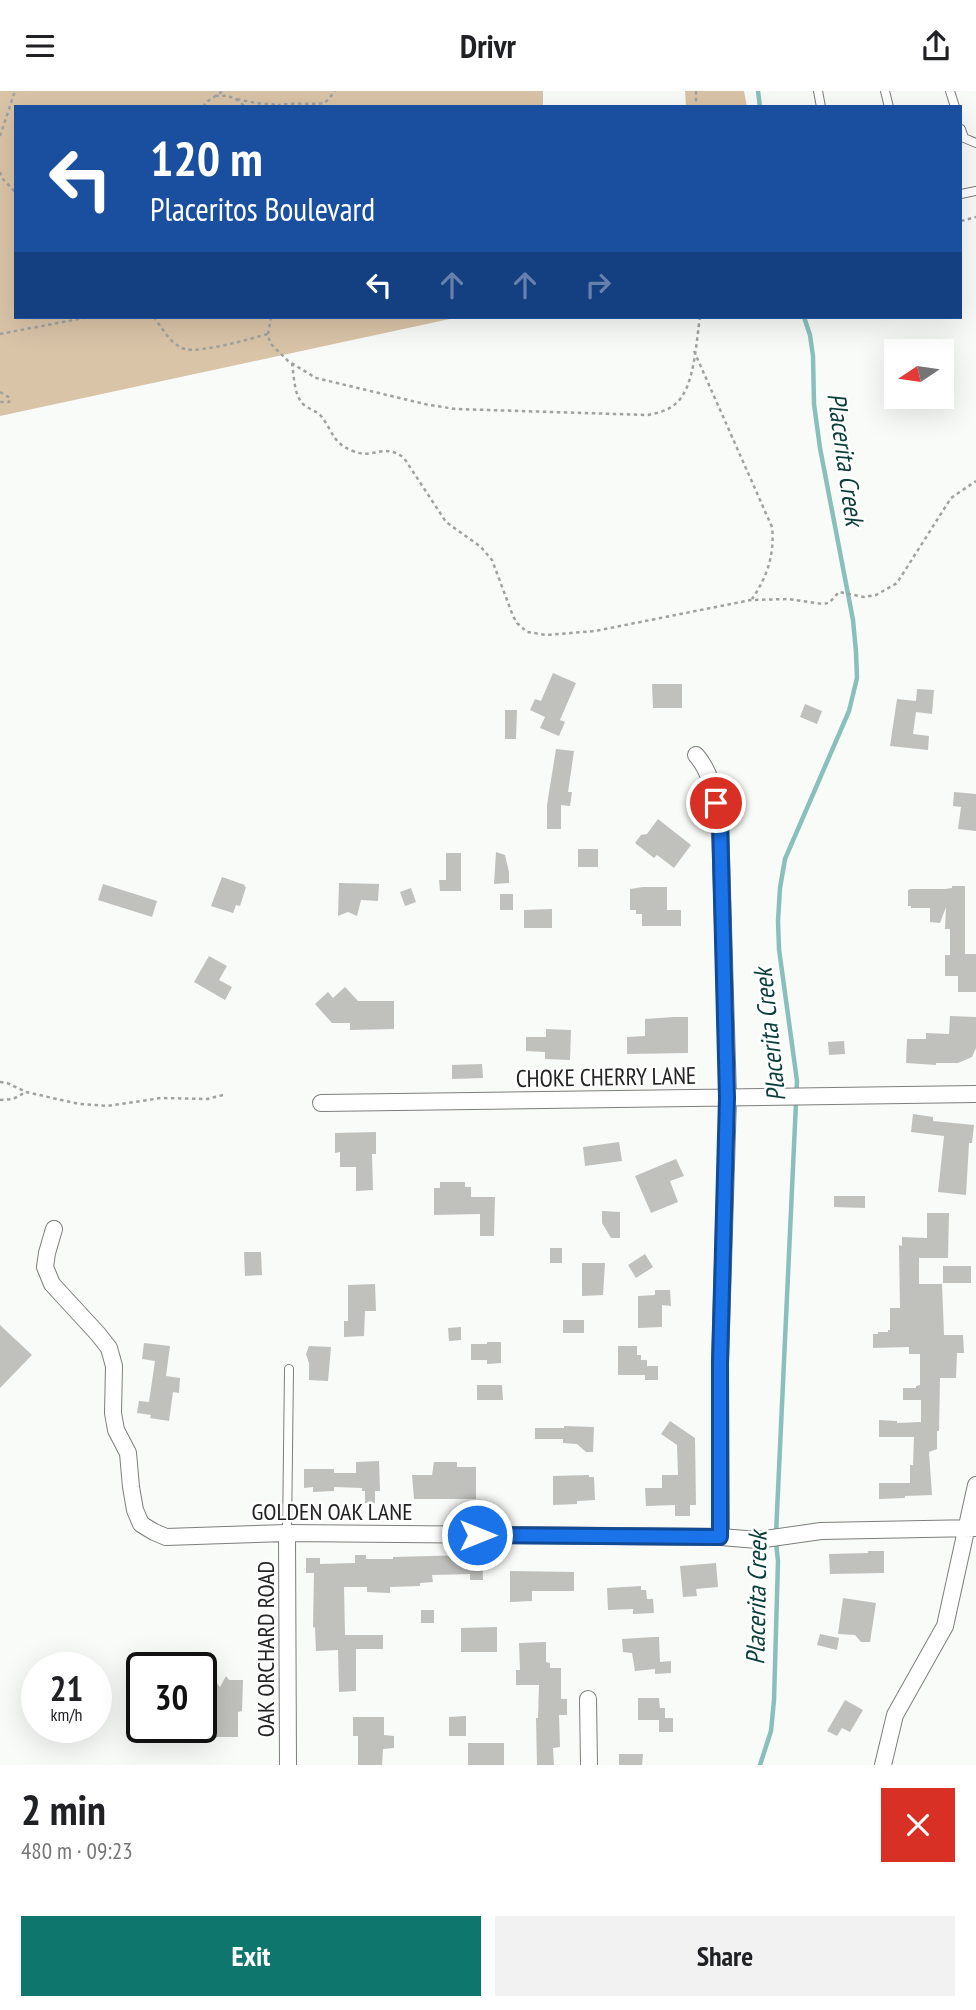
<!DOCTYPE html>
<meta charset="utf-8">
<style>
:root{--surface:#fff;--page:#f2f2f2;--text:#202124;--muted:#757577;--accent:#0f766e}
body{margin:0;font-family:"PT Sans Narrow",sans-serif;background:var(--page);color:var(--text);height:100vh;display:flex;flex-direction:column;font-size:26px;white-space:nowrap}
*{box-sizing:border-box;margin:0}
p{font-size:23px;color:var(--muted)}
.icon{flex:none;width:38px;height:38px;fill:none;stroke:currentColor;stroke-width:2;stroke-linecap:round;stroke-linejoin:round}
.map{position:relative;height:1674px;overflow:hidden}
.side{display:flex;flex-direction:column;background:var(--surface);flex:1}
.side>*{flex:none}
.hud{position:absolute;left:14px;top:14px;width:948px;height:214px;border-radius:0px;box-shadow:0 7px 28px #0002;background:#1a4fa0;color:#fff;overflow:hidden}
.needle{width:46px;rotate:257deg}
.controls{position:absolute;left:884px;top:248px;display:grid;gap:14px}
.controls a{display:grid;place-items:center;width:70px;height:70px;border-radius:0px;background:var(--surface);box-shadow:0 7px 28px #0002;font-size:35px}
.speed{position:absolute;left:21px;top:1561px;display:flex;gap:14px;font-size:35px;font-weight:700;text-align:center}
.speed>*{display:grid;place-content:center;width:91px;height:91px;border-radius:50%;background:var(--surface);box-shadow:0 7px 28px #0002;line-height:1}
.speed small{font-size:18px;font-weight:400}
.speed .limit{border:4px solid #111;border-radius:10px;background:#fff;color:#111}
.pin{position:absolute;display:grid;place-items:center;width:60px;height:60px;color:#fff;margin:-30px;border:4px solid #fff;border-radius:50%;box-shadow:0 2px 7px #0007}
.me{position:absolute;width:77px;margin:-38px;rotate:90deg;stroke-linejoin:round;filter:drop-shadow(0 0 5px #0008)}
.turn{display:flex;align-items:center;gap:24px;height:147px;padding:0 21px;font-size:32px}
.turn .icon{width:91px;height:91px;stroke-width:2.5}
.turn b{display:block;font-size:49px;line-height:60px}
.lanes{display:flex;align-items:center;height:66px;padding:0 21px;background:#0003;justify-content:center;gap:35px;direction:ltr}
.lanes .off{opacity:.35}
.round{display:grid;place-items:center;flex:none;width:74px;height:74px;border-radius:0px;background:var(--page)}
.head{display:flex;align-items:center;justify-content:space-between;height:119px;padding:0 21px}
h1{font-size:42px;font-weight:800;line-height:52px}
.cta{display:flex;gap:14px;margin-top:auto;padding:14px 21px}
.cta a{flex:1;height:80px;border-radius:0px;background:var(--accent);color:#fff;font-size:28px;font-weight:800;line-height:80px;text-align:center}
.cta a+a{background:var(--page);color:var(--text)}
header{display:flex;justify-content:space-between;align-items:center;height:91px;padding:0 21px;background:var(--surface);font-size:32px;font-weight:800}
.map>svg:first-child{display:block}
.green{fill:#dac4a8}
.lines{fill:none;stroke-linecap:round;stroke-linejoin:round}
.stream{stroke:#8ac0bb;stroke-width:4.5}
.building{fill:#c0c0bd}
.service-casing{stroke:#7c7e7b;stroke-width:10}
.minor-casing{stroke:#7c7e7b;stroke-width:18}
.path{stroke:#a0a2a0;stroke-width:2.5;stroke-dasharray:3.5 3.5;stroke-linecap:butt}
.service{stroke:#fff;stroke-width:8}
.minor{stroke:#fff;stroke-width:16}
.route-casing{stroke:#114b97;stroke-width:18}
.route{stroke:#1a73e8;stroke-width:12}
.labels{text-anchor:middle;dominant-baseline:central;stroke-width:5;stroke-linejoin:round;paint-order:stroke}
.street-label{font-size:24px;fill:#222322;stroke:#fff}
.water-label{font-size:26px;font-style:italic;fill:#0a3e3b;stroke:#fff}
</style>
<header><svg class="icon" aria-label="menu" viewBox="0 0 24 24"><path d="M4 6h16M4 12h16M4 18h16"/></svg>Drivr<svg class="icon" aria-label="share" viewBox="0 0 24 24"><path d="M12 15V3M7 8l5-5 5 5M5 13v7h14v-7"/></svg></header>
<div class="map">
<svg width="976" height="1674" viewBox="0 0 976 1674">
<rect width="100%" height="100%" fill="#f9fbf8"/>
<path class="green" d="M 0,0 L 543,0 L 543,16 L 16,16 L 16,226 L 459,226 L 0,325 Z
M 685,0 L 744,0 L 747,16 L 686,16 Z"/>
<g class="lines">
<path class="stream" d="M 758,0 L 760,16
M 776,1443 L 797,990 L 779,858 L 778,830 L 780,797 L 785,768 L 849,620 L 857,587 L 856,561 L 853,529 L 820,357 L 814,313 L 813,265 L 810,244 L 804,226
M 760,1674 L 771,1640 L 774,1609 L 778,1470 L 776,1451"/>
</g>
<path class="building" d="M 553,582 L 576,592 L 560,629 L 565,631 L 559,645 L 540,637 L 545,626 L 530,619 L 535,608 L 541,610 Z
M 652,593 L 682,593 L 682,617 L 653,617 Z
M 917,598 L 934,599 L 932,623 L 916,621 L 913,643 L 929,645 L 928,659 L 890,655 L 897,608 L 916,610 Z
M 805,613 L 822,620 L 817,633 L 800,626 Z
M 505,619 L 517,619 L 516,648 L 505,648 Z
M 556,658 L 574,660 L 568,701 L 572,701 L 570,715 L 561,714 L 561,738 L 547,738 L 547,714 Z
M 954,701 L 976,703 L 976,740 L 958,738 L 961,716 L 953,715 Z
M 658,728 L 691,754 L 674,777 L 657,764 L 654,767 L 635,752 L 641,744 L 647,743 Z
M 578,758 L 598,758 L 598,776 L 578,776 Z
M 496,761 L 505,764 L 509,781 L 509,792 L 494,793 Z
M 446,762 L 461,762 L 461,800 L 440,800 L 439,789 L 446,789 Z
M 222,786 L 245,794 L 244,795 L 246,796 L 240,815 L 236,814 L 233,822 L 211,815 Z
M 339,792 L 379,793 L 378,810 L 361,809 L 357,825 L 348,821 L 338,825 Z
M 103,793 L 157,810 L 152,826 L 98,809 Z
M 952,795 L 965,795 L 965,863 L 976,863 L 976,901 L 958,901 L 958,885 L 945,885 L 945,864 L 950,864 L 950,838 L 945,838 L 946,816 L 940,832 L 930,831 L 930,817 L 911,817 L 911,815 L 908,815 L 908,799 L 911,798 L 945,798 L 952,797 Z
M 643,796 L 667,796 L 667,819 L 681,819 L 681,835 L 642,835 L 642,823 L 636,823 L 636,819 L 630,819 L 630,798 Z
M 411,797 L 416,811 L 405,815 L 400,801 Z
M 500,803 L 513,803 L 513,819 L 500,819 Z
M 552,818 L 552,837 L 524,837 L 524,819 Z
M 209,865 L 227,875 L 219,889 L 232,896 L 225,909 L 194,891 Z
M 345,896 L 358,910 L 394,910 L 394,938 L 350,939 L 350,932 L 332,932 L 315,913 L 328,901 L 333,907 Z
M 950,925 L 976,926 L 976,957 L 972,966 L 958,972 L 936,972 L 936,974 L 906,972 L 907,948 L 926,948 L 926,942 L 949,943 Z
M 674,926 L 688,926 L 688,962 L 627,963 L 627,946 L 645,945 L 645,928 Z
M 546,938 L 571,939 L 570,969 L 545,968 L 545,961 L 526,960 L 526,946 L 546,946 Z
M 844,950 L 845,963 L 829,964 L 828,951 Z
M 482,973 L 483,987 L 452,988 L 452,974 Z
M 913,1023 L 933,1026 L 933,1030 L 974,1034 L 972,1052 L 969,1052 L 966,1104 L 938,1101 L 944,1045 L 911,1041 Z
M 376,1041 L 376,1063 L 372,1063 L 373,1099 L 356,1100 L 356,1076 L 340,1076 L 340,1061 L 335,1062 L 335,1042 Z
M 619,1051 L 622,1070 L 585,1075 L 583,1056 Z
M 676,1068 L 684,1085 L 670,1090 L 678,1111 L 651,1122 L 635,1085 Z
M 440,1091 L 465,1091 L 465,1096 L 471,1096 L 471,1106 L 495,1106 L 494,1145 L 480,1145 L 480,1123 L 434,1124 L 434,1097 L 440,1097 Z
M 834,1105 L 865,1105 L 865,1117 L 834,1116 Z
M 602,1120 L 620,1121 L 620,1147 L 611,1147 L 602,1132 Z
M 927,1122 L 949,1122 L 948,1167 L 919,1167 L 919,1193 L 942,1193 L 944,1244 L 963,1244 L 964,1262 L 957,1262 L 956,1287 L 940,1287 L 939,1340 L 937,1340 L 937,1358 L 929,1361 L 932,1404 L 905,1405 L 905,1407 L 879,1408 L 879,1392 L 910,1392 L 910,1374 L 913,1374 L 914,1346 L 879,1346 L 879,1329 L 897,1330 L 897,1332 L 921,1331 L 921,1309 L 903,1309 L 903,1297 L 916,1297 L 916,1295 L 920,1294 L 920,1263 L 909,1263 L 909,1256 L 873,1257 L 873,1243 L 878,1243 L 878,1241 L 888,1241 L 888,1239 L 890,1239 L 890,1217 L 900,1217 L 899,1154 L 902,1155 L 902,1146 L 927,1147 Z
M 550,1157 L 562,1157 L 562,1172 L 550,1172 Z
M 244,1161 L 261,1161 L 262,1184 L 245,1185 Z
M 645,1163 L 653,1176 L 636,1187 L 628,1174 Z
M 582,1172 L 605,1172 L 603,1204 L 582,1205 Z
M 943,1175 L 971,1175 L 971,1192 L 943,1192 Z
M 375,1193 L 376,1220 L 365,1220 L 364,1245 L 344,1246 L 344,1230 L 348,1230 L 348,1194 Z
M 655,1199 L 670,1199 L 671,1215 L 662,1214 L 662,1236 L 638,1237 L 638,1205 L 655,1204 Z
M 563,1229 L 584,1229 L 584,1242 L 563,1242 Z
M 0,1234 L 32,1264 L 0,1297 Z
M 461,1236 L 461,1249 L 449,1250 L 448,1237 Z
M 487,1251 L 501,1251 L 501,1272 L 487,1273 L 487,1269 L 471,1269 L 471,1253 L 487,1253 Z
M 144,1252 L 170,1255 L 166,1285 L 180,1287 L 179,1302 L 173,1301 L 169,1330 L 150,1327 L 151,1324 L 137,1322 L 139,1310 L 149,1311 L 155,1270 L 142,1268 Z
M 309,1255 L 331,1256 L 328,1290 L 309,1289 L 309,1272 L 306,1263 Z
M 618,1255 L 637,1255 L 637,1264 L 641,1264 L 641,1269 L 647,1269 L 647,1275 L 658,1275 L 658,1289 L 645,1289 L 645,1284 L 618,1284 Z
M 477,1294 L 502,1294 L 503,1309 L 477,1309 Z
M 670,1330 L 695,1347 L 696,1414 L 690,1414 L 690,1425 L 675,1425 L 675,1414 L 646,1415 L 645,1397 L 662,1397 L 662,1384 L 678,1384 L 677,1354 L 661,1343 Z
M 564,1335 L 594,1336 L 593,1361 L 586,1361 L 577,1353 L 563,1352 L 563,1348 L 535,1348 L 535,1337 L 564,1337 Z
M 379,1370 L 380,1400 L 375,1400 L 375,1412 L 365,1412 L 365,1400 L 362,1400 L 362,1397 L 334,1396 L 334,1400 L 313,1401 L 313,1396 L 304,1397 L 304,1378 L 334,1378 L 334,1382 L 356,1382 L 356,1371 Z
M 434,1371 L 457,1371 L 457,1376 L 476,1376 L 476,1408 L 414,1408 L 412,1384 L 432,1384 Z
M 589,1384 L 589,1386 L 594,1386 L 595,1409 L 577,1410 L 577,1413 L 553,1414 L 553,1385 Z
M 469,1460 L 482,1460 L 483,1489 L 470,1489 L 470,1483 L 432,1484 L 433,1491 L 420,1492 L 420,1495 L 390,1496 L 390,1502 L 367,1501 L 367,1496 L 344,1496 L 345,1544 L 383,1544 L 383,1558 L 356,1558 L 356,1600 L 339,1601 L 338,1559 L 316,1560 L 315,1536 L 313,1537 L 314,1482 L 306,1482 L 306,1467 L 320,1467 L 320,1473 L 355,1472 L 355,1464 L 366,1464 L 366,1468 L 393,1468 L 393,1466 L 469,1464 Z
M 868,1460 L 884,1460 L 884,1482 L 830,1483 L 829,1463 L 868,1462 Z
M 716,1472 L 718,1496 L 696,1498 L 697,1505 L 683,1506 L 680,1475 Z
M 510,1480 L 574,1481 L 574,1500 L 532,1500 L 532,1510 L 510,1511 Z
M 641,1495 L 641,1499 L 646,1499 L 647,1508 L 653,1508 L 654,1522 L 633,1523 L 633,1518 L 608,1519 L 607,1497 Z
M 843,1507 L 876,1512 L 870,1551 L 861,1551 L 855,1544 L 838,1543 Z
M 421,1519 L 434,1519 L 434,1532 L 421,1532 Z
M 497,1536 L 497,1561 L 461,1561 L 461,1537 Z
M 820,1543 L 839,1547 L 837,1559 L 817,1554 Z
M 653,1546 L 659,1546 L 660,1571 L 671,1570 L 671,1582 L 655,1583 L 655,1578 L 635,1580 L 632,1562 L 623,1561 L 622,1548 Z
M 546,1551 L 546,1571 L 550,1572 L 550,1577 L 561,1577 L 561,1608 L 567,1608 L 567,1624 L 559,1624 L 560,1656 L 553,1657 L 554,1674 L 537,1674 L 536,1627 L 538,1627 L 539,1594 L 516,1594 L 516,1579 L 520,1579 L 519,1552 Z
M 209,1582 L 220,1596 L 226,1585 L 229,1589 L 243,1589 L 242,1620 L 238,1621 L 238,1646 L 209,1646 Z
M 638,1607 L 659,1607 L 660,1617 L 665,1617 L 665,1627 L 673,1627 L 673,1641 L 659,1641 L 659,1629 L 638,1629 Z
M 845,1609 L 863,1619 L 850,1641 L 842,1637 L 837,1645 L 827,1640 Z
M 466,1625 L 466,1645 L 449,1645 L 449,1626 Z
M 353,1626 L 384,1626 L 384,1644 L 394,1645 L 394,1657 L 383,1658 L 382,1674 L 358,1674 L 358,1645 L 353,1645 Z
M 468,1652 L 504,1652 L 504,1674 L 468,1674 Z
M 619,1663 L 643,1663 L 642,1674 L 619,1674 Z"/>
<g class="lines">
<g class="service-casing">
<path id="service" d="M 818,0 L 821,16
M 885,0 L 889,16
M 950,0 L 955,16
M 961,38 L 964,47 L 976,52
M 961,103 L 976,100
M 287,1442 L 289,1278"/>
</g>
<g class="minor-casing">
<path id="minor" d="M 696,664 C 712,682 715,707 720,730 L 728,1007 L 720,1272 L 721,1446
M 321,1012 L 976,1003
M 54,1138 L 47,1162 L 45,1176 L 52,1193 L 98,1243 L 109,1257 L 114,1275 L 113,1322 L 116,1339 L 128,1362 L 131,1396 L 135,1419 L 141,1433 L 154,1441 L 166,1446 L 287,1442 L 721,1446 L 758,1449 L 821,1440 L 976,1437
M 287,1442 L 288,1674
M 588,1608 L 589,1674
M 883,1674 L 895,1624 L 945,1535 L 976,1394"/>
</g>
<path class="path" d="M 696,0 L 696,16
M 215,5 C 228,4 235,5 245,16
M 237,8 L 256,12 L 279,14
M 204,16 L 205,12 L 223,0
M 279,16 L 279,14 C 295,11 309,14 325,12 L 335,0
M 0,45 L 15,0
M 0,81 L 2,87 L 16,102
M 961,130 L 976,126
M 154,226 C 162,237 171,254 185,258 C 202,262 249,248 268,243
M 271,226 L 268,243 L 270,252 L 288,270 L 316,287 L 429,314 L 456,318 L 648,324 C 657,322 667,320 674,314 C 695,299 696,250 700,226
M 0,243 L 89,226
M 694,260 L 772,436 C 775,463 767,486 752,508
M 292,272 C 294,285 294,304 303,313 C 308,318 317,320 321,325 C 333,340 332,352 353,360 C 373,369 384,351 404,367 L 446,431 L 481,456 L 492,469 L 513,525 L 517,532 L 527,541 L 547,544 L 595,540 L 751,509 L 788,508 L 822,513 L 829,512 L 839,501 L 864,506 L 876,504 L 897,492 L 951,407 L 976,390
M 0,301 L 10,307 L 9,311 L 0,311
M 0,991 L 7,992 L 26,1001 L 79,1013 L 107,1015 L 161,1007 L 207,1008 L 223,1004
M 0,1009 L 13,1008 L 26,1001"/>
<use href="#service" class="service"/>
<use href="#minor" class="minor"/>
</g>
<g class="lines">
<g class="route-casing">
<path id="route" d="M 477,1444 L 720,1446 L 720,1272 L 727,1007 L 720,730 L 716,712"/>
</g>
<use href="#route" class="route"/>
</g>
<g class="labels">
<g class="street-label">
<text transform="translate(606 986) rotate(-1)">CHOKE CHERRY LANE</text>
<text x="332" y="1420">GOLDEN OAK LANE</text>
<text transform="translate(265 1558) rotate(-90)">OAK ORCHARD ROAD</text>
</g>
<g class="water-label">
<text transform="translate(846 368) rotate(82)">Placerita Creek</text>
<text transform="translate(769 944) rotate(-96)">Placerita Creek</text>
<text transform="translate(756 1507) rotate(-89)">Placerita Creek</text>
</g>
</g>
</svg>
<div class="controls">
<a><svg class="needle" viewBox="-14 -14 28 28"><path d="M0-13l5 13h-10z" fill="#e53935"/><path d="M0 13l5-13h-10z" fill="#757577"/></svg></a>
</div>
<div class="speed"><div>21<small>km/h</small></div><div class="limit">30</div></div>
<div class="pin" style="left:716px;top:712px;background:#d93025"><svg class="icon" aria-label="arrive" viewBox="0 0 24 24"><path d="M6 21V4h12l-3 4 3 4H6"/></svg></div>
<svg class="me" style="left:477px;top:1444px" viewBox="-20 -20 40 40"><circle r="17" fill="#1a73e8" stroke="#fff" stroke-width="3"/><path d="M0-11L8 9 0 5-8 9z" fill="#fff"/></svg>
<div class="hud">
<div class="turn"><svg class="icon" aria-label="left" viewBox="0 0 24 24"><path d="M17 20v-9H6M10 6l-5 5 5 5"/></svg><div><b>120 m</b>Placeritos Boulevard</div></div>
<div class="lanes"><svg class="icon" aria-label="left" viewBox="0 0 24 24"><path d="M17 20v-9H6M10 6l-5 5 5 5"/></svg><svg class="icon off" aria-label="ahead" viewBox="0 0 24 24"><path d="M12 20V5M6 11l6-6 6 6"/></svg><svg class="icon off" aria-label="ahead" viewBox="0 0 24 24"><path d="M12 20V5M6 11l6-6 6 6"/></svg><svg class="icon off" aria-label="right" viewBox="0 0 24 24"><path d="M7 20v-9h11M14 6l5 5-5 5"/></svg></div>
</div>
</div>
<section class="side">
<div class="head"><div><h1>2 min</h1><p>480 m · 09:23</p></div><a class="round" style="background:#d93025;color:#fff"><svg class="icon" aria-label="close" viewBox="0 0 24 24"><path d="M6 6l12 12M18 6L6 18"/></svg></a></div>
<div class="cta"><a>Exit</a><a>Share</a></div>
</section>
